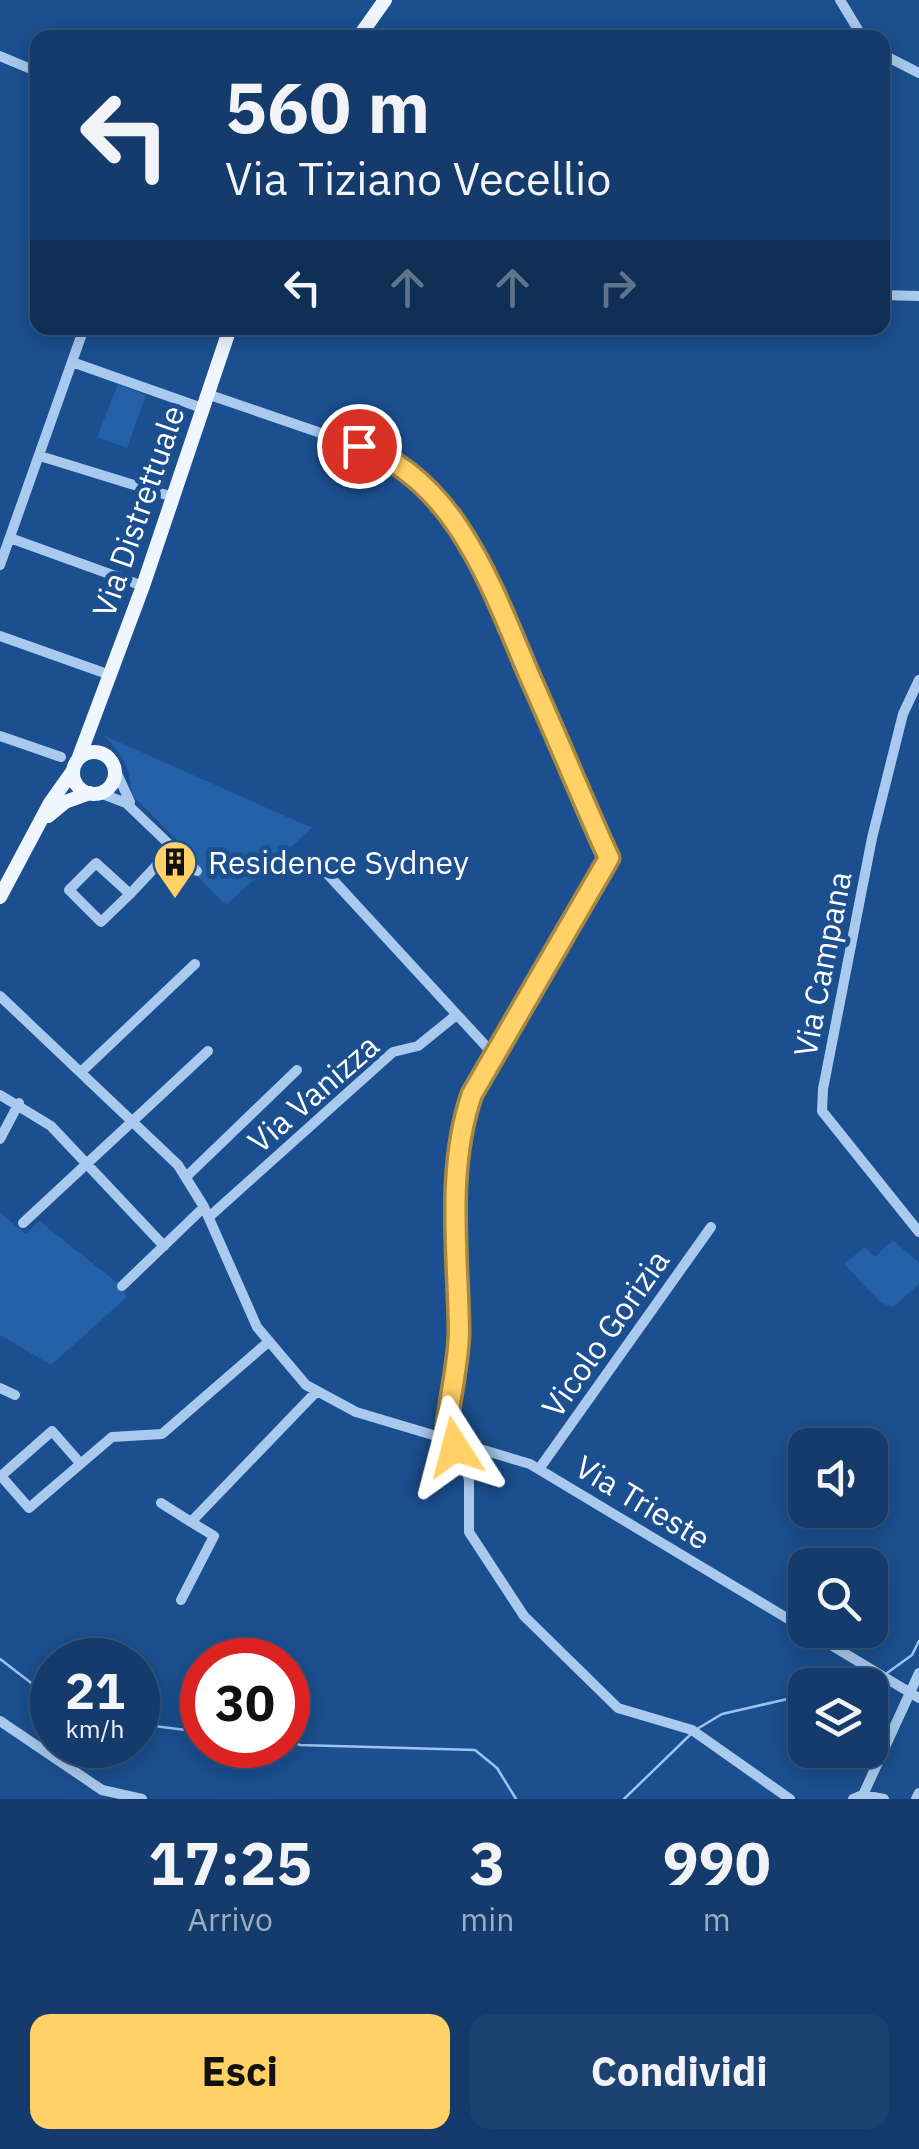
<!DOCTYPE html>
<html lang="it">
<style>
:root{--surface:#143b6b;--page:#1d4271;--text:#f1f3f6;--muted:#9dadc1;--line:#33557e;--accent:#ffd166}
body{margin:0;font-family:"IBM Plex Sans",sans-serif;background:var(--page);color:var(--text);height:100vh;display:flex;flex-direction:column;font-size:38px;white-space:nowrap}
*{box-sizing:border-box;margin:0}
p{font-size:32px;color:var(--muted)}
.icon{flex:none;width:55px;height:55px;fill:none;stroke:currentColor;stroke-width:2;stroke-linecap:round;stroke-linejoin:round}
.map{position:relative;height:1799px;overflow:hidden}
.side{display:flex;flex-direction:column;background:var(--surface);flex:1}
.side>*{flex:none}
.top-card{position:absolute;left:30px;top:30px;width:860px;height:305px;border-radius:20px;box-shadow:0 5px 25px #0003,0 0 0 2px var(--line);background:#143b6b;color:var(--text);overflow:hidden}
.controls{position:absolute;left:788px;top:1428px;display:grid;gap:20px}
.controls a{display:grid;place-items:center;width:100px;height:100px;border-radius:20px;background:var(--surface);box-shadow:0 5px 25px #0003,0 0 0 2px var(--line);font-size:50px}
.speed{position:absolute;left:30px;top:1638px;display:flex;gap:20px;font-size:50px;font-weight:700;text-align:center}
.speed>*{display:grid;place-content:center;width:130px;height:130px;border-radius:50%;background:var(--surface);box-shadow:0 5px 25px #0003,0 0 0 2px var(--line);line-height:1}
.speed small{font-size:25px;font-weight:400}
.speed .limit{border:15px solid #d22;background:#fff;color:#111}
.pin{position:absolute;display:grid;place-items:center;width:85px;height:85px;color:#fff;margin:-42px;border:5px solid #fff;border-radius:50%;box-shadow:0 2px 10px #0007}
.me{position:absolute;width:110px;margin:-55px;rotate:351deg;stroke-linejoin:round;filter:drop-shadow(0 0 8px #0008)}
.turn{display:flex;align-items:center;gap:35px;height:210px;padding:0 30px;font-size:45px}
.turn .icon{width:130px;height:130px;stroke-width:2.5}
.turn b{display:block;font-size:70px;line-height:85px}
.lanes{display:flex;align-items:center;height:95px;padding:0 30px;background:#0003;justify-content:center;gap:50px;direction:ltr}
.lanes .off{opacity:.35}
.eta{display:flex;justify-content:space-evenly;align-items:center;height:170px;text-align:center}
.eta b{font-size:60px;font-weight:800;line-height:70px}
.action{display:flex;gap:20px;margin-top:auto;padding:20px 30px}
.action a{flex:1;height:115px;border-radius:20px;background:var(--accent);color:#111;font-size:40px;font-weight:800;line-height:115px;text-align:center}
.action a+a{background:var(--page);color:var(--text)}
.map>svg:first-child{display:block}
.green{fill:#2461a8}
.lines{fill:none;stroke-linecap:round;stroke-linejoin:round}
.stream{stroke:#9cc4f0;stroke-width:2.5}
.minor{stroke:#a9c9ee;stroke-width:10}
.major{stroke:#f0f6ff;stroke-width:14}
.route-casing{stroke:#a68842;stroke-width:25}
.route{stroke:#ffd166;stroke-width:18}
.labels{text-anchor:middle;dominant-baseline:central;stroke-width:10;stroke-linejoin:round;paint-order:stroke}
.street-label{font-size:32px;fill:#fff;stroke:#1b4f8f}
.poi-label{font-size:32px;fill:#fff;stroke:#1b4f8f;text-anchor:start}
</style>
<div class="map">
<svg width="919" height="1799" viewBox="0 0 919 1799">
<rect width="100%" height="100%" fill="#1b4f8f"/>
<path class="green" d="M 118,384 L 146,395 L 127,448 L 97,437 Z
M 103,735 L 303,824 L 313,827 L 226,905 L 183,862 L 188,851 L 132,795 C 131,770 122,752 103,735 Z
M 0,1213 L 26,1234 L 39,1221 L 119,1284 L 127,1297 L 51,1365 L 0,1335 Z
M 893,1240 L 919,1263 L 919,1284 L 893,1307 L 881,1303 L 844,1264 L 865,1247 L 875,1257 Z"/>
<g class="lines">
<path class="stream" d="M 0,1659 L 52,1699
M 887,1673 L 912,1655 L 919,1641
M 847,1685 L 874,1678
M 138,1724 L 202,1732
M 697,1729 L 722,1714 L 805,1695
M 288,1740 L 300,1745 L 475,1750 L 497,1768 L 516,1799
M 624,1799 L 691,1734"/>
<path class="minor" d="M 840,0 L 863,38
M 882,54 L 919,73
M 0,56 L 38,72
M 882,295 L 919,296
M 72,362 L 202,408
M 207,394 L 385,455 L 425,488 L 479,558 L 609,858 L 472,1095 C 445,1168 458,1255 459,1331 C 459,1365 448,1402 447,1437
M 40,456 L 173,497
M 10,538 L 143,586
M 0,565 L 84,328
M 0,636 L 110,675
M 919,680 L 903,714 L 872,838 L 823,1089 L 822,1111 L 919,1232
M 0,736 L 61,757
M 115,769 L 130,802
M 100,793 L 126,803 L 173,848 L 130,894
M 173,848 L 197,871
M 96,863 L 130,894 L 101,922 L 69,890 Z
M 322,868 L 495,1056
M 0,996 L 178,1165 L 204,1207 L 257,1327 L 306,1385 L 356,1412 L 530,1464 L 805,1629
M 81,1072 L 195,964
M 0,1095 L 51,1126 L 164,1246
M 0,1139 L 19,1103
M 186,1177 L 297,1070
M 209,1217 L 393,1052 L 418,1046 L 455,1016
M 23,1223 L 208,1051
M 122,1286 L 200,1211
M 0,1388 L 15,1395
M 455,1439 L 469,1479 L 469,1532 L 524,1616 L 618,1708 L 692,1730 L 790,1799
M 80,1463 L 52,1431 L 1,1476 L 29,1508 L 112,1437 L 162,1434 L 267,1343
M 539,1469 L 711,1227
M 161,1503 L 191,1522 L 316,1392
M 181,1600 L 214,1536 L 191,1522
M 806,1630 L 919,1698
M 0,1721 L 102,1790 L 142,1799
M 863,1795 L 919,1673
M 853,1799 L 863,1795 L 884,1799
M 916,1799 L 919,1793"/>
<path class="major" d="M 358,38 L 385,0
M73 773a21 21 0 1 1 42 0a21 21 0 1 1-42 0Z
M 79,757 L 143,586 L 230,328
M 48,816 L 65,802 L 90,793
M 0,897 L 50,803 L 72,772"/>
</g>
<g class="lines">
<g class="route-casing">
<path id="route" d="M 359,446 C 457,479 493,591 530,677 C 557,737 582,799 609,858 L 472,1094 C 446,1168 458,1254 459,1330 C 459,1365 448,1402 446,1437 L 455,1439 L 455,1447"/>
</g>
<use href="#route" class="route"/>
</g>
<defs>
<g id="building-pin" transform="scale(2.25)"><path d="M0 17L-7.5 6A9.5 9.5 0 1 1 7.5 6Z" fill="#ffd166" stroke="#1b4f8f"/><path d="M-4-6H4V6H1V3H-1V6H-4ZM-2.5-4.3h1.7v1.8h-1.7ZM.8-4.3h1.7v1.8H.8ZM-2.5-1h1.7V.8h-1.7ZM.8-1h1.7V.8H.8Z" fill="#111"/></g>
</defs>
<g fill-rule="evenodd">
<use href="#building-pin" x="175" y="862"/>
</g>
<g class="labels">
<g class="street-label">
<text transform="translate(138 511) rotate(-71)">Via Distrettuale</text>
<text transform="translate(822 964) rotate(-79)">Via Campana</text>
<text transform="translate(313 1093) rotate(-41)">Via Vanizza</text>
<text transform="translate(605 1333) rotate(-55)">Vicolo Gorizia</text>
<text transform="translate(643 1502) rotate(31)">Via Trieste</text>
</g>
<g class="poi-label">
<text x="208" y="862">Residence Sydney</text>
</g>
</g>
</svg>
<div class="controls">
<a><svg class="icon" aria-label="sound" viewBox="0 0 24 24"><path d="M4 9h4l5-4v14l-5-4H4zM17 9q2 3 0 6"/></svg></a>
<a><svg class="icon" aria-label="search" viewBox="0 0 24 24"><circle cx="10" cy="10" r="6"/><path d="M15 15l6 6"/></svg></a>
<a><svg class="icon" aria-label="layers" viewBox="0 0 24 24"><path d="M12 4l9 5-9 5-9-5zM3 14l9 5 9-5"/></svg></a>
</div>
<div class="speed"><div>21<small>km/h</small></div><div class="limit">30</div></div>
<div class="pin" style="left:359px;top:446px;background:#d93025"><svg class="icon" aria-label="arrive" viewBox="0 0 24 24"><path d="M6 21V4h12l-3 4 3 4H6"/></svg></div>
<svg class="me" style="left:455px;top:1447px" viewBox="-20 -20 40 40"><path d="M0-17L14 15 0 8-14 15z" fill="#ffd166" stroke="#fff" stroke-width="4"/></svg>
<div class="top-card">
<div class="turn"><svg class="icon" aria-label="left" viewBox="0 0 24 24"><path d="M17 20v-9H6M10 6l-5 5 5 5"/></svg><div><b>560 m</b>Via Tiziano Vecellio</div></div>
<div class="lanes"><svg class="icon" aria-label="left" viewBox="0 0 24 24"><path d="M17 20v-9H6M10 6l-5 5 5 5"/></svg><svg class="icon off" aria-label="ahead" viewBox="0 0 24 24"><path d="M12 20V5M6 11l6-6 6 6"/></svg><svg class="icon off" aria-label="ahead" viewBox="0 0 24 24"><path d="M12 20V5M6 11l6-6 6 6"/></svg><svg class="icon off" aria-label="right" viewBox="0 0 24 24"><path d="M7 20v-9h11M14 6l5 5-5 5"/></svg></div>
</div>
</div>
<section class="side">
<div class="eta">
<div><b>17:25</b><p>Arrivo</p></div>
<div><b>3</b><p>min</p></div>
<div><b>990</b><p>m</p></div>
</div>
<div class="action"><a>Esci</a><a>Condividi</a></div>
</section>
